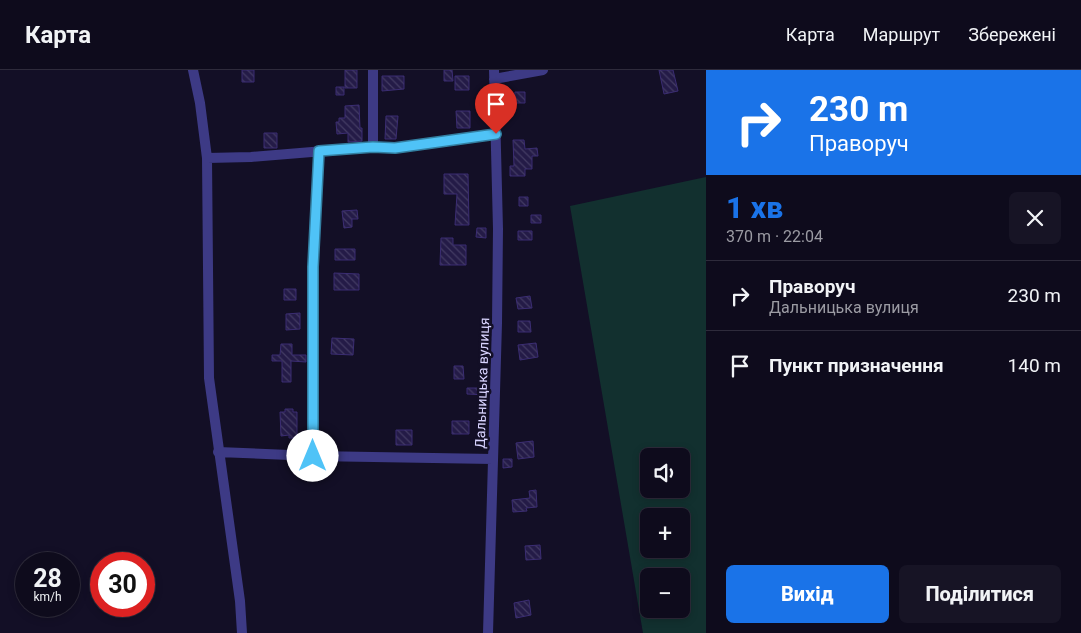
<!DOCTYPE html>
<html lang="uk">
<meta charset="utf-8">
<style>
:root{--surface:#0e0b1c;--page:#171425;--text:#f1f3f6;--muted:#9b9ba3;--line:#2e2b3b;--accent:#1a73e8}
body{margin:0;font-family:Roboto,sans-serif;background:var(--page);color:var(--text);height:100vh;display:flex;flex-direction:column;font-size:19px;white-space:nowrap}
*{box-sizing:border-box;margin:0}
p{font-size:16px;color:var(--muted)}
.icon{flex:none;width:28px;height:28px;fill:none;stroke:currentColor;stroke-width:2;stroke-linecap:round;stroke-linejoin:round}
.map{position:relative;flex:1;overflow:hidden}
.sheet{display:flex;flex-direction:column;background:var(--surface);width:375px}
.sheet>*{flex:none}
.hud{background:#1a73e8;color:#fff;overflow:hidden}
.fabs{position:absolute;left:640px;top:378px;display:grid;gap:10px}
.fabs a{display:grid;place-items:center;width:50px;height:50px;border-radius:8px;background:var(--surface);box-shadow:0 2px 8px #0003,0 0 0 1px var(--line);font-size:25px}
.speed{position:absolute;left:15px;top:482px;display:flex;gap:10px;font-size:25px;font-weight:700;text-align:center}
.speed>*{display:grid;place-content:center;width:65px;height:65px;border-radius:50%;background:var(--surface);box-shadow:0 2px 8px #0003,0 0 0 1px var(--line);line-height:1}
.speed small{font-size:12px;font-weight:400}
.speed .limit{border:8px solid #d22;background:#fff;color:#111}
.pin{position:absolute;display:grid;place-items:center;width:42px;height:42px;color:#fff;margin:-51px -21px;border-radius:50% 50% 50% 0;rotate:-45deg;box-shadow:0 0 5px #0007}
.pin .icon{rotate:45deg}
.me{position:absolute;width:55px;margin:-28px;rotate:0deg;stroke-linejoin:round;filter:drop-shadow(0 0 4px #0008)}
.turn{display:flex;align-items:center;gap:18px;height:105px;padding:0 20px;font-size:22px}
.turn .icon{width:65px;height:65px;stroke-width:2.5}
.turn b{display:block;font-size:35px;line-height:42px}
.round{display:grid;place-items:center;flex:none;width:52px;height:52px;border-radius:8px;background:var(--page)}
.overview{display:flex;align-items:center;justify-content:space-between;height:85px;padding:0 20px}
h1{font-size:30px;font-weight:800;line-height:38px;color:var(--accent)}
.button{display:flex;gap:10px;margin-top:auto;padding:10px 20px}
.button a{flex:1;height:58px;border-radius:8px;background:var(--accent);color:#fff;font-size:20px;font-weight:800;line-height:58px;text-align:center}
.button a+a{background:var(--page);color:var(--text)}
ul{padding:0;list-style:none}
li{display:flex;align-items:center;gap:15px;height:70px;padding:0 20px;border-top:1px solid var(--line)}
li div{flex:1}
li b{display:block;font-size:19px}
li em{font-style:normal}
header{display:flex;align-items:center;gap:30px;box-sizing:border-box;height:70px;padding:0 25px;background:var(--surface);border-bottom:1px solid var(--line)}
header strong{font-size:24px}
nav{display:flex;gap:28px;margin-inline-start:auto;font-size:18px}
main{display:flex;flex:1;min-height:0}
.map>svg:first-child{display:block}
.grass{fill:#12302f;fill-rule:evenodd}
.building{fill:url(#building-back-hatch);stroke:#3b2d73}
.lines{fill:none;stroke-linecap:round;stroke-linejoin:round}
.street{stroke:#3d3a85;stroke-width:10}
.route-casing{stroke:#337fa1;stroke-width:12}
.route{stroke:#4fc3f7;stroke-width:9}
.labels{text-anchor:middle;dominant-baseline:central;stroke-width:5;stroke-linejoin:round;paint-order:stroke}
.street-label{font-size:14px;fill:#d9d4ff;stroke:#130f26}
</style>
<header>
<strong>Карта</strong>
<nav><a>Карта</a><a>Маршрут</a><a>Збережені</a></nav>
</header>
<main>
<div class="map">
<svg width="706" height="563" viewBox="0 0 706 563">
<defs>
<pattern id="building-back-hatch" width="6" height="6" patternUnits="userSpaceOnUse" patternTransform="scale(1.25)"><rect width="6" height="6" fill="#241b47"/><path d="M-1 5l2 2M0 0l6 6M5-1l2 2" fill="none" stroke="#433b63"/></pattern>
</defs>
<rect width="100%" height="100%" fill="#130f26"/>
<path class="grass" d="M 706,107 L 706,563 L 643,563 L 570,136 ZM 649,386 L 681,386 L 681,419 L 649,419 ZM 649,446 L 681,446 L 681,479 L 649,479 ZM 649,506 L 681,506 L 681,539 L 649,539 Z"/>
<path class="building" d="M 242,0 L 254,0 L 254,12 L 242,12 Z
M 345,0 L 357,0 L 357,18 L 345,18 Z
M 444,0 L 452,0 L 453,11 L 444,11 Z
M 659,0 L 673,0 L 678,21 L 664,24 Z
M 382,6 L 404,6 L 404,19 L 382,21 Z
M 455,6 L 469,6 L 469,20 L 455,20 Z
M 336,17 L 344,17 L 344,25 L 336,25 Z
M 515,22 L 525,22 L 525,33 L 514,33 Z
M 359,35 L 360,58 L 362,58 L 362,71 L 348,72 L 348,63 L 337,64 L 336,52 L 339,52 L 339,48 L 345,48 L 345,36 Z
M 456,41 L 470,41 L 470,58 L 457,58 Z
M 386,46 L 398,46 L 396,69 L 385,69 Z
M 264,63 L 277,63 L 277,78 L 264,78 Z
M 513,70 L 524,70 L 525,79 L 537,78 L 538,86 L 532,86 L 532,99 L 525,99 L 525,106 L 510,106 L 510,96 L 514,96 Z
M 444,104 L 468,104 L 469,155 L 455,155 L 457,124 L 444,124 Z
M 519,127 L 528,127 L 528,136 L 519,136 Z
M 357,140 L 358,149 L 352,149 L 352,157 L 344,158 L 342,141 Z
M 531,145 L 541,145 L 541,153 L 531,153 Z
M 477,158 L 486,158 L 486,168 L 476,167 Z
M 518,161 L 532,161 L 532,170 L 518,170 Z
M 441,168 L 453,168 L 453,175 L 466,175 L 466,195 L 440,195 Z
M 335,179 L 355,179 L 355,190 L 335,190 Z
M 334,203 L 359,204 L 359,220 L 334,220 Z
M 284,219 L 296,219 L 296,230 L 284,230 Z
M 530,226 L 532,238 L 518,239 L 516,228 Z
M 300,243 L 300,259 L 286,260 L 286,244 Z
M 518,251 L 530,251 L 531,262 L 518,262 Z
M 332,268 L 354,269 L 353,285 L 331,284 Z
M 536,273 L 538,287 L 520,290 L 518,275 Z
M 281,274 L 292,274 L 292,285 L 306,285 L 306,292 L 291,291 L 291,312 L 282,312 L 282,291 L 272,291 L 272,285 L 280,285 Z
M 454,296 L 463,296 L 464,309 L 454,309 Z
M 467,318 L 487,318 L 487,325 L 467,324 Z
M 285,339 L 293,339 L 293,342 L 297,342 L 297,368 L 289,368 L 289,365 L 281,366 L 280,342 L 285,342 Z
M 452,351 L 469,351 L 469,364 L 452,364 Z
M 396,360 L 412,360 L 412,375 L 396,375 Z
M 533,371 L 534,387 L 518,389 L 516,373 Z
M 503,389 L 512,389 L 512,397 L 503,398 Z
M 536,420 L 537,437 L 526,438 L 527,441 L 513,442 L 512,430 L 530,428 L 529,421 Z
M 540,475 L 541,489 L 526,490 L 525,476 Z
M 529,530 L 531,545 L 516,548 L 514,533 Z"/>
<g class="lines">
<path class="street" d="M 193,0 L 200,33 L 207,88 L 209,308 L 240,531 L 242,563
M 494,9 L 543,0
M 373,77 L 373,0
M 207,88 L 251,87 L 373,77 L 395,78 L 496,64
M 218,382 L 313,386 L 493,389
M 313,386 L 313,197 L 319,81
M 488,563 L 497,253 L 498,159 L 494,0"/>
</g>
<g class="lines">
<g class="route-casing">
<path id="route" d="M 313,386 L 313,197 L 319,81 L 373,77 L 395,78 L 496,64"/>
</g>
<use href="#route" class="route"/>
</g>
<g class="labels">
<g class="street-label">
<text transform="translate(482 313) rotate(-88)">Дальницька вулиця</text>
</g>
</g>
</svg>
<div class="fabs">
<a><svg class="icon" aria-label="sound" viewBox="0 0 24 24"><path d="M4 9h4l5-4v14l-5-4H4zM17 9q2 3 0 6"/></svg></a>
<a>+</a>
<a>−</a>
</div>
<div class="speed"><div>28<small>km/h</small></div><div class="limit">30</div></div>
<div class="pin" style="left:496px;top:64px;background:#d93025"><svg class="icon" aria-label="arrive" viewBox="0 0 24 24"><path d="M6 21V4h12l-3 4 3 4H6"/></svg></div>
<svg class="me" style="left:313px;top:386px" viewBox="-20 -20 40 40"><circle r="19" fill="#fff"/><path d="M0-13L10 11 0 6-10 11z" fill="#4fc3f7"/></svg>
</div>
<section class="sheet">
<div class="hud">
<div class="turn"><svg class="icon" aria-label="right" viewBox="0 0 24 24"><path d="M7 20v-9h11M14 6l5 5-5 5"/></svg><div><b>230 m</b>Праворуч</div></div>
</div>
<div class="overview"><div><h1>1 хв</h1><p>370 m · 22:04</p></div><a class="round"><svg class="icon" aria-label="close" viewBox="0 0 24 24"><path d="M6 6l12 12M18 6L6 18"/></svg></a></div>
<ul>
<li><svg class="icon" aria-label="right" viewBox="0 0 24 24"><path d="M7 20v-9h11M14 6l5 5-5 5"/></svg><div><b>Праворуч</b><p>Дальницька вулиця</p></div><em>230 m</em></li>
<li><svg class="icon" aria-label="arrive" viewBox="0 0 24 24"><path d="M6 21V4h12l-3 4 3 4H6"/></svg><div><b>Пункт призначення</b></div><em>140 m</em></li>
</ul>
<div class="button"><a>Вихід</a><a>Поділитися</a></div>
</section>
</main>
